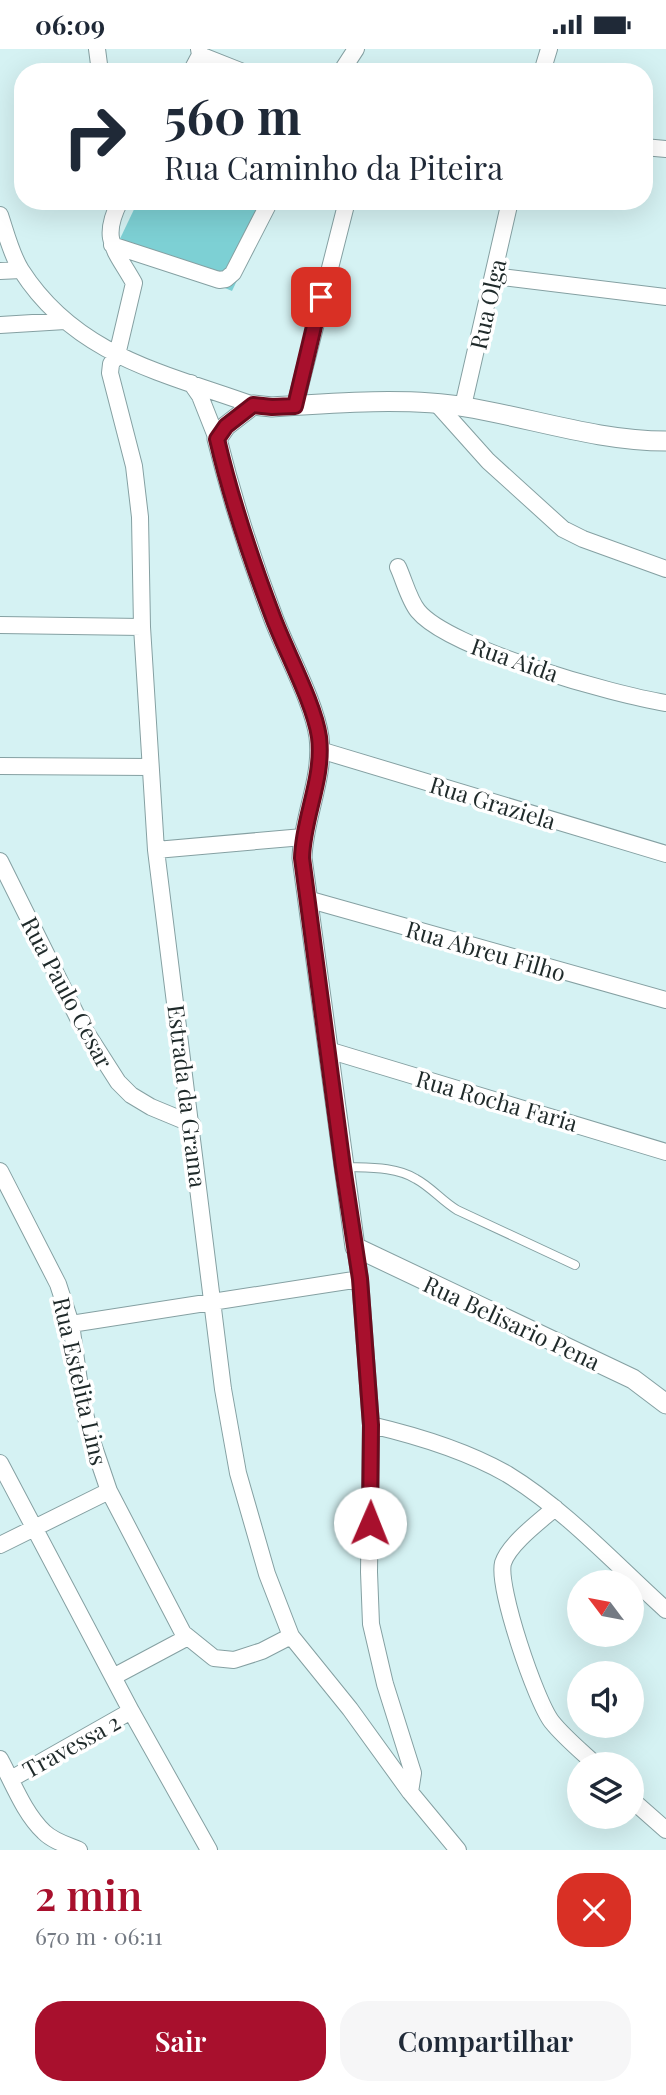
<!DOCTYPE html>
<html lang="pt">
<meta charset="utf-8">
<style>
:root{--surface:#fff;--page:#f6f6f7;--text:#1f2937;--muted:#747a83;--accent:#a8102d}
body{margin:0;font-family:"Playfair Display",serif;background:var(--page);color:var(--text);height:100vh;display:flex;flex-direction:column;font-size:26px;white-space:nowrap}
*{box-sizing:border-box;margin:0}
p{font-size:23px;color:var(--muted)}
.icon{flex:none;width:38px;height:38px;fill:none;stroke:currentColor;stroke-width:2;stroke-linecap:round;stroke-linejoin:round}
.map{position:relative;height:1801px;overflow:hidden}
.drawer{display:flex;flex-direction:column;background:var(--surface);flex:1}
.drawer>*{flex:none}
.banner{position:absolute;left:14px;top:14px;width:639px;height:147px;border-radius:28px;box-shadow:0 7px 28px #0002;background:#fff;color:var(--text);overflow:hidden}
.needle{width:46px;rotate:302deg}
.tools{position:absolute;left:567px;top:1521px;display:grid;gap:14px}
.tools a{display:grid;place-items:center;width:77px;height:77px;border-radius:50%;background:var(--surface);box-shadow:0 7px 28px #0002;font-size:35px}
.pin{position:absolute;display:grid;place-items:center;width:60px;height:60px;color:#fff;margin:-30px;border-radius:14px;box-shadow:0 4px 10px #0006}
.me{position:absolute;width:77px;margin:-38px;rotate:1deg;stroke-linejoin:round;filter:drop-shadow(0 0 5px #0008)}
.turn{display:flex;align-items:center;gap:24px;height:147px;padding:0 35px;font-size:32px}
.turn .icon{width:91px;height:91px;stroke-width:2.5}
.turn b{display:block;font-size:49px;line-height:60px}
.round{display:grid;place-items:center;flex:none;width:74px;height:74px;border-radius:28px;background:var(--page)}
.overview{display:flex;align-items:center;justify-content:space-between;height:119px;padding:0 35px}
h1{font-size:42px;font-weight:600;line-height:52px;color:var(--accent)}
.primary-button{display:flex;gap:14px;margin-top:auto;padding:14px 35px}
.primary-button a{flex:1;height:80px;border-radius:28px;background:var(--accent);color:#fff;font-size:28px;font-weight:600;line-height:80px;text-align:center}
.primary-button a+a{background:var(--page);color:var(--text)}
.status{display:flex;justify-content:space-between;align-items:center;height:49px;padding:0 35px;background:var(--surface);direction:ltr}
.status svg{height:19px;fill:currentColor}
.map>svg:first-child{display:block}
.green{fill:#7dd0d4}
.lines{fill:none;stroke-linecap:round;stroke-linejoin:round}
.service-casing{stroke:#85a0a2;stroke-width:10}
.minor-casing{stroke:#85a0a2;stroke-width:18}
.tertiary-casing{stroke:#85a0a2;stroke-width:21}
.service{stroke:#fff;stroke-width:8}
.minor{stroke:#fff;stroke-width:16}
.tertiary{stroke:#fff;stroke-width:19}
.route-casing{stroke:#6d0a1d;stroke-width:18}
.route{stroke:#a8102d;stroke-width:12}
.labels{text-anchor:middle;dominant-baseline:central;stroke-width:7;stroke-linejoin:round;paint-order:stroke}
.street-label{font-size:23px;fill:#1f2a2a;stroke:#fff}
</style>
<div class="status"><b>06:09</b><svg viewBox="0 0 49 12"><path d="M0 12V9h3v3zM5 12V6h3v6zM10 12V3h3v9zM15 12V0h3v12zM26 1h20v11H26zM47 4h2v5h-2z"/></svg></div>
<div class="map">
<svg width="666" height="1801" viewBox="0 0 666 1801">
<rect width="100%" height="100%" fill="#d5f2f3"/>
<path class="green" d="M 138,152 L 275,152 L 232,242 L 118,194 Z"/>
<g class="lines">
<g class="service-casing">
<path id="service" d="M 344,1118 C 367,1119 395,1117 416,1130 C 431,1138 442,1152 457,1161 L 575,1216"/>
</g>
<g class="minor-casing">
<path id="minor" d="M 97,0 L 100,23
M 200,6 L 243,23
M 191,23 L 200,6 L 199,0
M 341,23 L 356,0
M 542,23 L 549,0
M 644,98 L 666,100
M 120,152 C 100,191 115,200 134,234 L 117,306 L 111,315 L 110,324 L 134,417 L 140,468 L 142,578 L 156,801 L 223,1340 L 238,1424 L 267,1525 L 291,1587 L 350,1660 L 410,1743 L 458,1801
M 0,166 C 6,184 11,205 21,221 C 76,307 164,324 253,356
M 112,196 L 219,231 L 226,230 L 233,224 L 270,152
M 0,222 L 21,221
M 494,227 L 666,248
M 0,276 L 65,272
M 191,334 L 200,347 L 217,390
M 437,355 L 488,412 L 563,480 L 583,490 L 666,520
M 295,357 L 347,152
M 463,357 L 510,152
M 398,518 C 404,531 409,551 418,562 C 449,600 615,646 666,654
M 0,576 L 142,578
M 320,701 L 666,805
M 0,717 L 150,718
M 156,801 L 303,788
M 0,812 L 81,975 L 118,1033 L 131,1046 L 151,1058 L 192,1075
M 307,850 L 666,951
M 328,1001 L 666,1103
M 0,1122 L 58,1235 L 71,1275 L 82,1353 L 92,1392 L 109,1442 L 183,1584 L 214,1609 L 234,1611 L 262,1602 L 291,1587
M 355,1198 L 360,1230 L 371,1376 L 369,1523 L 371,1575 L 385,1635 L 413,1724 L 410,1743
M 71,1275 L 360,1230
M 371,1376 C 418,1387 465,1401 507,1425 C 566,1461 615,1515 666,1561
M 0,1414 L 131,1662 L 209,1801
M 555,1459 C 540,1472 509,1495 503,1514 C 497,1538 536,1653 552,1673 C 564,1688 581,1702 595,1715
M 0,1496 L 109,1442
M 113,1628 L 188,1588
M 0,1710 C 13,1734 24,1764 44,1783 C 53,1792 67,1796 79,1801
M 11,1730 L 131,1662
M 632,1751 L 666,1781"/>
</g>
<g class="tertiary-casing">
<path id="tertiary" d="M 666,392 C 598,392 532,369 465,358 C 409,348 330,354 272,358 L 253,356 L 226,377 L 217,390 C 232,450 251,510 273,568 C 286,603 314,653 319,688 C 324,730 303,768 302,809 L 355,1198 L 633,1330 L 666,1355"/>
</g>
<use href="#service" class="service"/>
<use href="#minor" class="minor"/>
<use href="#tertiary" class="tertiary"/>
</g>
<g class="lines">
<g class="route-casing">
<path id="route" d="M 321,248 L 295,357 L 272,358 L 253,356 L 226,377 L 217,390 C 231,450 251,510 273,568 C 286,603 314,654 319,688 C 324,730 303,768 302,809 L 343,1118 L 360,1230 L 371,1376 L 370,1474"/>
</g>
<use href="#route" class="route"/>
</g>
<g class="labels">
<g class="street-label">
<text transform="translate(487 255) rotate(-77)">Rua Olga</text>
<text transform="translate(515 610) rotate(19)">Rua Aida</text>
<text transform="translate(493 753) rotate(17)">Rua Graziela</text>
<text transform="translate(486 901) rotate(16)">Rua Abreu Filho</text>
<text transform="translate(68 943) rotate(62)">Rua Paulo Cesar</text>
<text transform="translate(188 1047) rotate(83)">Estrada da Grama</text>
<text transform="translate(497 1051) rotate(16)">Rua Rocha Faria</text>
<text transform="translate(512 1273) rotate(25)">Rua Belisario Pena</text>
<text transform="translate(81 1332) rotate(77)">Rua Estelita Lins</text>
<text transform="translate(71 1696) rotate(-29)">Travessa 2</text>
</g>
</g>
</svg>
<div class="tools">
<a><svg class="needle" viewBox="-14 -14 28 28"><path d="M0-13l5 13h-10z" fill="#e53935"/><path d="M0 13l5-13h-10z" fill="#747a83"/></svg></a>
<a><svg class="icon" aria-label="sound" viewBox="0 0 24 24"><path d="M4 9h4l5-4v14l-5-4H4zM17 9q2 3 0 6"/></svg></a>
<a><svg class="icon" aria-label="layers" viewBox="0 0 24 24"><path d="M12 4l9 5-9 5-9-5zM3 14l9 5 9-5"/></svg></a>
</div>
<div class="pin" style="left:321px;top:248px;background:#d93025"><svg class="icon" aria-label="arrive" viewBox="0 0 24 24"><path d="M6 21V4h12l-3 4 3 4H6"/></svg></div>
<svg class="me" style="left:370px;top:1474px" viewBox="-20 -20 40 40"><circle r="19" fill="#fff"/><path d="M0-13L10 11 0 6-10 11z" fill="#a8102d"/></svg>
<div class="banner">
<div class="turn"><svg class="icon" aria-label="right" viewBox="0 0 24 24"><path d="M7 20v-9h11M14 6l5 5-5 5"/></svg><div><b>560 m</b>Rua Caminho da Piteira</div></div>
</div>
</div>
<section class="drawer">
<div class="overview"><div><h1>2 min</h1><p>670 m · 06:11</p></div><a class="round" style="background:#d93025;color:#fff"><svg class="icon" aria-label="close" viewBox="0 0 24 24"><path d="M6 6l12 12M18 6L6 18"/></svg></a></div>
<div class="primary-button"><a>Sair</a><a>Compartilhar</a></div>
</section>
